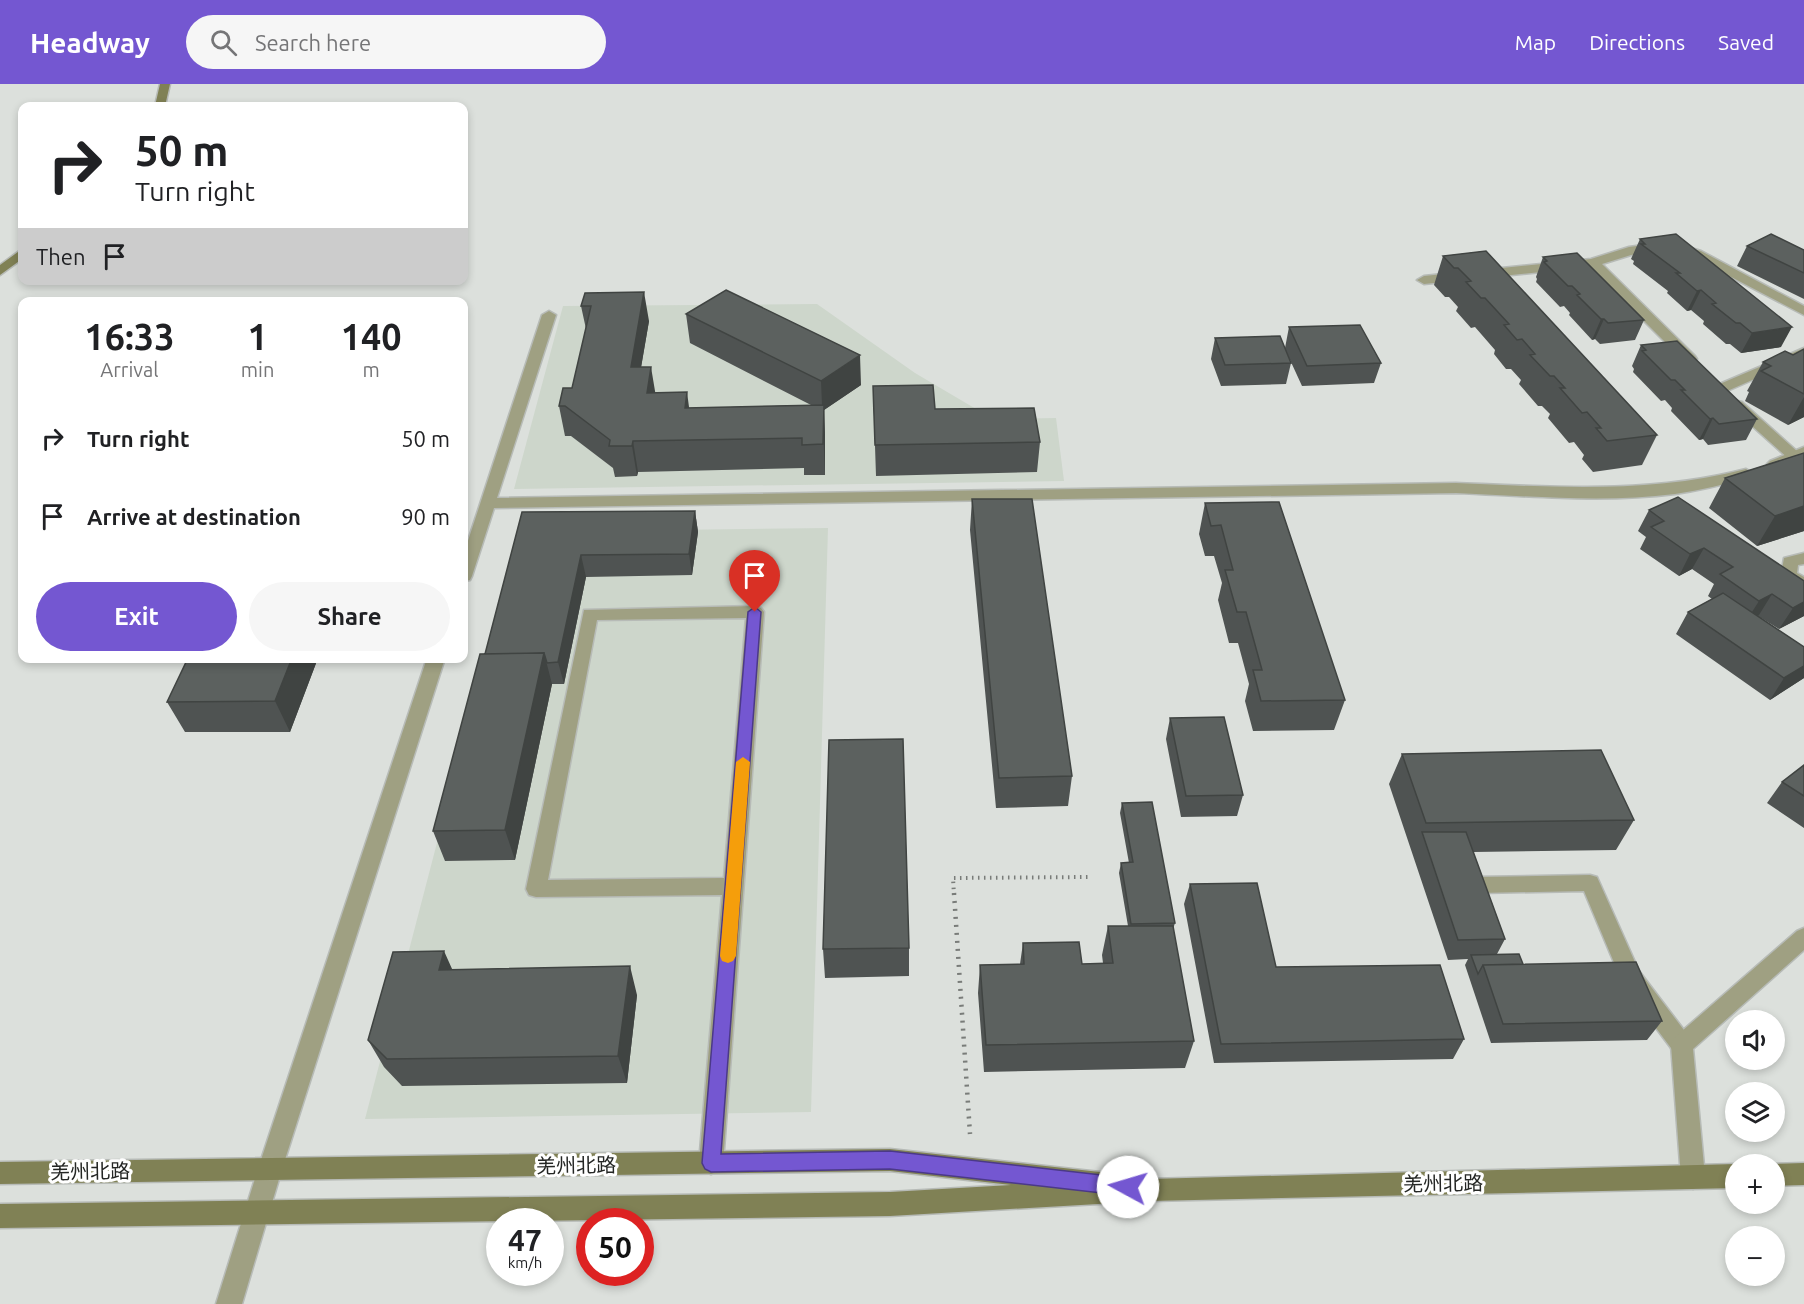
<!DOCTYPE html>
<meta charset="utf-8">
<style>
:root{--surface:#fff;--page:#f6f6f6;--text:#202124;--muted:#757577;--accent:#7457d1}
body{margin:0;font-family:Ubuntu,"Noto Sans SC",sans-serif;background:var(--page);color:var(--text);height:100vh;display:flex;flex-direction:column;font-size:22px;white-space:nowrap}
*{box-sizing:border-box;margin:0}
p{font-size:20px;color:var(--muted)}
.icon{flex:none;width:33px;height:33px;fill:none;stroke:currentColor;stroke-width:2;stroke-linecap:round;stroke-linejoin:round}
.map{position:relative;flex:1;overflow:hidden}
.details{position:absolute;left:18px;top:213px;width:450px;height:366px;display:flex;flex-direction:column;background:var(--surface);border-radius:12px;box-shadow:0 3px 9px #0003}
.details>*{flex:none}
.banner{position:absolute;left:18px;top:18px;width:450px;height:183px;border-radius:12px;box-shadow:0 3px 9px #0003;background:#fff;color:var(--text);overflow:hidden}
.fabs{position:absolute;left:1725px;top:926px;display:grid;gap:12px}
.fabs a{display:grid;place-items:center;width:60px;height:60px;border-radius:50%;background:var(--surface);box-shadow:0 3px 9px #0003;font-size:30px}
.speed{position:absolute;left:486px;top:1124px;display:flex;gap:12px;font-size:30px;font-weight:700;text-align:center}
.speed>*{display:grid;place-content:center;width:78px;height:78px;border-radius:50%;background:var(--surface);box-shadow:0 3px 9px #0003;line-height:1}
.speed small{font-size:15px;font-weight:400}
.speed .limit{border:9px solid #d22;background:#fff;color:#111}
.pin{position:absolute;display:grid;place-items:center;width:51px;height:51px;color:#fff;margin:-62px -26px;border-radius:50% 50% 50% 0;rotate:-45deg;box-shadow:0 0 6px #0007}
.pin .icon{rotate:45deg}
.me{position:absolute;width:66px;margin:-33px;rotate:276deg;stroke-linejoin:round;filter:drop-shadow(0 0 4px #0008)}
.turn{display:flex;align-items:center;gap:21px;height:126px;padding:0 18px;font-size:27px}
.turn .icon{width:78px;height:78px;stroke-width:2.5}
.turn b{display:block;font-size:42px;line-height:51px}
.then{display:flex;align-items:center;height:57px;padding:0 18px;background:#0003;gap:12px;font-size:22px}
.eta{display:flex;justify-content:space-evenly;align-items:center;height:102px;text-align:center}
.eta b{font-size:36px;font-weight:600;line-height:42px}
.action{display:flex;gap:12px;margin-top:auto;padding:12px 18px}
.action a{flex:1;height:69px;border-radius:36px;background:var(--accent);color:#fff;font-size:24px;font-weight:600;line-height:69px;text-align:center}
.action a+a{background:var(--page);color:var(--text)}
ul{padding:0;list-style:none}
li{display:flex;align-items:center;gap:18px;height:78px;padding:0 18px}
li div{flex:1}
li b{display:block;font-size:22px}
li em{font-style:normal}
header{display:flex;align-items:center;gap:36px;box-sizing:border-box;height:84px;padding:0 30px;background:var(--accent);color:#fff}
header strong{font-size:28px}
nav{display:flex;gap:33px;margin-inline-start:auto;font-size:21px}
.search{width:420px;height:54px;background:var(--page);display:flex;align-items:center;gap:15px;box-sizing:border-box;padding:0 21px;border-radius:33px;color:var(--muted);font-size:22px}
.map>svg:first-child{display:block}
.built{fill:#cdd6cb}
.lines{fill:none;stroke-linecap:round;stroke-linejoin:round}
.lane-casing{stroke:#b7bbb7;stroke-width:3}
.street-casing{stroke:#b7bbb7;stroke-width:3}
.secondary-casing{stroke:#b7bbb7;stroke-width:3}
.path-far1{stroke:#797c79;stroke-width:4;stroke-dasharray:1.5 4.5;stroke-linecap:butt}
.path{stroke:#797c79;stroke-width:4.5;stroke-dasharray:2 6;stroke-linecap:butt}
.lane{fill:#9fa082;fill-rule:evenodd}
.street{fill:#9fa082;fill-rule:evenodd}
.secondary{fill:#808155;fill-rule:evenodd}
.wall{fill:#4f5352}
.shaded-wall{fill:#404442}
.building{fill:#5c615f;stroke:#404442;stroke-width:1.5}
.route{fill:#7457d1;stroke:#4b3988;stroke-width:1.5}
.slow{fill:#f59e0b}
.labels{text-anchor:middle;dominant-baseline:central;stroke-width:6;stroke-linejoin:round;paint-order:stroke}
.near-street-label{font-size:20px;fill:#242624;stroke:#fff}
</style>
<header>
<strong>Headway</strong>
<div class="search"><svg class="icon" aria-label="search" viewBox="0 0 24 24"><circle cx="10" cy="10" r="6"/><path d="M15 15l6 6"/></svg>Search here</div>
<nav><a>Map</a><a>Directions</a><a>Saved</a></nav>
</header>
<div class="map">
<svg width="1804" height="1220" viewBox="0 0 1804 1220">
<rect width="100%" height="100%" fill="#dce0dc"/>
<path class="built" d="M 817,220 L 915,289 L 993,335 L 1056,334 L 1064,397 L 514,405 L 563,222 Z
M 828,444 L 811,1028 L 365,1035 L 518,448 Z"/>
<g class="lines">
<g class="lane-casing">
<path id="lane" d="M 1659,159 L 1665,163 L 1663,166 L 1631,171 L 1602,180 L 1695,272 L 1697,275 L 1695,278 L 1685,278 L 1590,183 L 1424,200 L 1417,196 L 1424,192 L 1591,175 L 1629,163 Z
M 1687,163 L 1701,167 L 1804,222 L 1804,231 L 1693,173 L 1681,167 Z
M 1804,264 L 1804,273 L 1725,308 L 1715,308 L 1713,305 L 1715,302 Z
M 1737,317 L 1742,318 L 1799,369 L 1802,372 L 1799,375 L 1789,375 L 1732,324 L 1730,321 Z
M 1804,469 L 1804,480 L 1798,481 L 1797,489 L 1804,493 L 1804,507 L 1783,495 L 1781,491 L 1784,474 Z
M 755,522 L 761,524 L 764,528 L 723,1079 L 719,1087 L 711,1090 L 703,1087 L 699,1079 L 722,811 L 536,813 L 529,811 L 526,805 L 584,526 ZM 746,534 L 724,794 L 548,796 L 597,536 Z
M 1590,791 L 1597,793 L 1639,887 L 1690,954 L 1693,961 L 1690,968 L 1682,971 L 1674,968 L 1623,900 L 1584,807 L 1478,809 L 1471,807 L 1468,801 L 1471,795 L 1478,793 Z"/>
</g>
<g class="street-casing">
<path id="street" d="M 549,227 L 556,231 L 497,414 L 1456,399 C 1554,403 1650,410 1746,385 L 1754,390 L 1751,393 C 1726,400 1701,406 1675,410 C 1603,419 1529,412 1456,409 L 494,424 L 472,492 L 470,496 L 464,497 L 464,469 L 542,231 Z
M 1804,363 L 1804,373 L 1775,385 L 1767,380 L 1770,377 Z
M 427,574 L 445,574 L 282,1085 L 242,1220 L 216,1220 L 258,1085 Z
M 1804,844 L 1804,866 L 1693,965 L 1705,1093 L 1701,1101 L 1693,1105 L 1685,1101 L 1681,1093 L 1671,961 L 1674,954 L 1797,847 Z"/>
</g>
<g class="secondary-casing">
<path id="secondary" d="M 160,0 L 170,0 L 165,22 L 155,22 Z
M 22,165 L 22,175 L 0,191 L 0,181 Z
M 890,1065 L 1100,1088 L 1108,1092 L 1110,1096 L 1736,1080 L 1736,1104 L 1150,1117 L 890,1132 L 0,1144 L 0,1120 L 890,1108 L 1011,1101 L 890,1087 L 0,1100 L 0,1078 Z
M 1804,1079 L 1804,1101 L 1774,1102 L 1773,1080 Z"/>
</g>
<path class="path-far1" d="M 954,811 L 953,794 L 1089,793"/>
<path class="path" d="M 954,809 L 970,1050"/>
<use href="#lane" class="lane"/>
<use href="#street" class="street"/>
<use href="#secondary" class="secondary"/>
</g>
<path class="wall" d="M 1640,155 L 1781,263 L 1741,269 L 1730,260 L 1726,260 L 1703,240 L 1704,237 L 1691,226 L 1687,227 L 1667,209 L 1668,207 L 1633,180 L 1634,177 L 1631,175 Z
M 1747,162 L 1804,166 L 1804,215 L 1737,182 Z
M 1486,167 L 1657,351 L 1642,381 L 1593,388 L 1582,375 L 1584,371 L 1574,358 L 1569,359 L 1548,334 L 1550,330 L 1542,322 L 1538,322 L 1519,300 L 1521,296 L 1511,285 L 1506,285 L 1494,270 L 1495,266 L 1475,243 L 1471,244 L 1456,227 L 1458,223 L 1449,213 L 1445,213 L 1434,201 L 1443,172 Z
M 1543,173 L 1644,236 L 1635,256 L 1600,260 L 1595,255 L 1592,256 L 1569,231 L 1570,229 L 1564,222 L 1560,223 L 1536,198 L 1537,195 L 1536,193 Z
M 585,209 L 649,237 L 641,283 L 655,309 L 689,324 L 811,321 L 690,259 L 686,230 L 861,301 L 824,326 L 825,351 L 825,391 L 804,391 L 804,384 L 638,388 L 637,392 L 615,393 L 613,384 L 571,352 L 565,352 L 559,322 L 572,304 L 586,245 L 581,222 Z
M 1289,243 L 1381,279 L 1374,299 L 1302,302 L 1285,265 L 1291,279 L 1286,300 L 1221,302 L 1211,275 L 1215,254 L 1285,264 Z
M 1641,261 L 1757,335 L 1746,356 L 1708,361 L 1703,355 L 1699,356 L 1671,327 L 1672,324 L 1665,316 L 1661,317 L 1633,288 L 1634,285 L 1632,282 Z
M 1804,265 L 1804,333 L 1788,341 L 1745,317 L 1749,308 L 1747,307 L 1763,278 L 1793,271 Z
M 873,302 L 935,325 L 1040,358 L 1037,388 L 876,392 Z
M 1804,369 L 1804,447 L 1757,462 L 1709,424 L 1725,394 Z
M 972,415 L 1072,692 L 1068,722 L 996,724 L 970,446 Z
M 1205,419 L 1345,616 L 1334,646 L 1253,647 L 1245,617 L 1249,600 L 1238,559 L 1229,559 L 1218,516 L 1222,499 L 1214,472 L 1205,472 L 1199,450 Z
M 1649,426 L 1804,497 L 1804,532 L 1779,545 L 1758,532 L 1804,563 L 1804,594 L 1770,616 L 1676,550 L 1688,528 L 1712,515 L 1708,512 L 1714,500 L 1692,485 L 1679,492 L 1640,465 L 1646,453 L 1638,447 Z
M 695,427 L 698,448 L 692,491 L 586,493 L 564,600 L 552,600 L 515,776 L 445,777 L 433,747 L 485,570 L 522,428 Z
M 318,574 L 290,648 L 185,648 L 167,618 Z
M 1170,634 L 1243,711 L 1237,732 L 1181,733 L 1166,655 Z
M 1402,670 L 1634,736 L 1616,766 L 1473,768 L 1505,855 L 1497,870 L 1662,937 L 1647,956 L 1491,959 L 1465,881 L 1468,875 L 1448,876 L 1389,700 Z
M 1804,681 L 1804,744 L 1767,719 L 1782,698 Z
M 1122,719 L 1175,839 L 1173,845 L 1194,957 L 1185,984 L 984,988 L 978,909 L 980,881 L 1020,880 L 1023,859 L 1082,880 L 1103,879 L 1102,871 L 1108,842 L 1128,842 L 1119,789 L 1121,779 L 1129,779 L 1120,729 Z
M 1190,800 L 1276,883 L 1464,955 L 1453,975 L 1214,979 L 1184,820 Z
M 909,864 L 909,892 L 825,894 L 823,865 Z
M 452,885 L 637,911 L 627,999 L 402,1002 L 384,983 L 368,956 Z"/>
<path class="shaded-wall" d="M 1701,206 L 1691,226 L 1687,227 L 1697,207 Z
M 644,208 L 649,237 L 636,313 L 631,283 Z
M 1601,235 L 1604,235 L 1595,255 L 1592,256 Z
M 1792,243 L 1781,263 L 1741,269 L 1752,249 Z
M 860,271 L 861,301 L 824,326 L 825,351 L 825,391 L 821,297 Z
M 651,283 L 656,313 L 647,309 Z
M 687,308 L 691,338 L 685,324 Z
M 1804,313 L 1804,333 L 1788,341 Z
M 1713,334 L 1703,355 L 1699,356 L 1710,335 Z
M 633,357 L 638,388 L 637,392 L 632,362 Z
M 1804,422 L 1804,447 L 1757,462 L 1775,432 Z
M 695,427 L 698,448 L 692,491 L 689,470 Z
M 1704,464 L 1692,485 L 1679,492 L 1690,470 Z
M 581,471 L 586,493 L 564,600 L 558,578 Z
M 1772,510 L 1759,531 L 1745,539 L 1759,517 Z
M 1804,518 L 1804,532 L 1779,545 L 1793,524 Z
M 544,569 L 552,600 L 515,776 L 505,746 Z
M 292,574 L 318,574 L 290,648 L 275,617 Z
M 1804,582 L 1804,594 L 1770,616 L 1784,594 Z
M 444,867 L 457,896 L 439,886 Z
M 630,882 L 637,911 L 627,999 L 618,972 Z"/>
<path class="building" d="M 1676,150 L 1792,243 L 1752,249 L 1740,239 L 1736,239 L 1712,220 L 1716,219 L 1701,206 L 1697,207 L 1676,189 L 1680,189 L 1641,160 L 1645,160 L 1640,155 Z
M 1771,150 L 1804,166 L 1804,189 L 1747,162 Z
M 1486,167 L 1657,351 L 1607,357 L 1596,344 L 1601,344 L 1587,328 L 1582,329 L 1560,304 L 1565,304 L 1554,292 L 1550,292 L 1530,271 L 1535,270 L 1522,255 L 1517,256 L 1504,241 L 1509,240 L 1485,214 L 1481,214 L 1466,198 L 1471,197 L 1458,184 L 1454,184 L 1443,172 Z
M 1577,169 L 1644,236 L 1608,239 L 1604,235 L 1601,235 L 1577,211 L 1580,210 L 1572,202 L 1568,202 L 1544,178 L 1547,177 L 1543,173 Z
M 726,206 L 860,271 L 821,297 L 686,230 Z
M 644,208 L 631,283 L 651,283 L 647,309 L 687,308 L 685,324 L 824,321 L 823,360 L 802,361 L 802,354 L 633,357 L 632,362 L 609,362 L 610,356 L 565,322 L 559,322 L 563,304 L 572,304 L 591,222 L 581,222 L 585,209 Z
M 1360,241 L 1381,279 L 1307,282 L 1289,243 Z
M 1280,252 L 1291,279 L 1225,281 L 1215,254 Z
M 1677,257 L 1757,335 L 1719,340 L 1713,334 L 1710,335 L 1681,306 L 1685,306 L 1675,296 L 1671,296 L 1642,267 L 1646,266 L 1641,261 Z
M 1804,265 L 1804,310 L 1761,287 L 1771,282 L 1763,278 L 1785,267 L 1793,271 Z
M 933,301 L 935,325 L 1034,324 L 1040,358 L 875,361 L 873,302 Z
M 1804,369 L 1804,422 L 1775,432 L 1725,394 Z
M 1678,413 L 1804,497 L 1804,518 L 1793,524 L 1772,510 L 1759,517 L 1720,490 L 1733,483 L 1704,464 L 1690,470 L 1651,443 L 1664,437 L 1649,426 Z
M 972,415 L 1032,415 L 1072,692 L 999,694 Z
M 1279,418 L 1345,616 L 1261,617 L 1253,586 L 1262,586 L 1246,528 L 1237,528 L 1225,486 L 1233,486 L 1221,441 L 1211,442 L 1205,419 Z
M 695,427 L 689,470 L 581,471 L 558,578 L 547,579 L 544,569 L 485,570 L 522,428 Z
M 1723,509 L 1804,563 L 1804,582 L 1784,594 L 1688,528 Z
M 544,569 L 505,746 L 433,747 L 480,570 Z
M 188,574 L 292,574 L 275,617 L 167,618 Z
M 1224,633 L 1243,711 L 1186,712 L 1170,634 Z
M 903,655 L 909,864 L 823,865 L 829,656 Z
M 1601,666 L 1634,736 L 1426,739 L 1402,670 Z
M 1804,681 L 1804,712 L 1782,698 Z
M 1152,718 L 1175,839 L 1131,840 L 1121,779 L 1133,778 L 1122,719 Z
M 1422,748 L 1466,748 L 1505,855 L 1458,856 Z
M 1257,799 L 1276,883 L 1440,881 L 1464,955 L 1221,960 L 1190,800 Z
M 1108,842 L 1173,842 L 1194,957 L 986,961 L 980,881 L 1024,880 L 1023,859 L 1079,858 L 1082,880 L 1113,879 Z
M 444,867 L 439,886 L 630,882 L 618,972 L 387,975 L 368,956 L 393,868 Z
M 1519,870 L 1523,880 L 1483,881 L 1478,890 L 1471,871 Z
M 1636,878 L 1662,937 L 1503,940 L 1483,881 Z"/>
<path class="route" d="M 755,523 L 761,528 L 721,1070 L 890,1067 L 1128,1094 L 1134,1097 L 1137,1103 L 1134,1109 L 1128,1112 L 890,1085 L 711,1088 L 705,1085 L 702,1079 L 748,528 Z"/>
<path class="slow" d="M 743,673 L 750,678 L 736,872 L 733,877 L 728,879 L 722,877 L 720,872 L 736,678 Z"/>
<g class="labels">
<g class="near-street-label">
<text transform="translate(576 1081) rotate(-1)">羌州北路</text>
<text transform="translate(90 1087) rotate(-1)">羌州北路</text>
<text transform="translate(1443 1099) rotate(-1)">羌州北路</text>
</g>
</g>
</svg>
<div class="fabs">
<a><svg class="icon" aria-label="sound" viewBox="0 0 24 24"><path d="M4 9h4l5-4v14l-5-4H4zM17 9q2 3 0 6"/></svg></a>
<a><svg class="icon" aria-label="layers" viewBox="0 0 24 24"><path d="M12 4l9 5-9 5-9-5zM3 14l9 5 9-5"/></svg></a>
<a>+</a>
<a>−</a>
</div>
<div class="speed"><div>47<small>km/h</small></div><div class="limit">50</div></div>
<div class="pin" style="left:755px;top:528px;background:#d93025"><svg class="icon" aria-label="arrive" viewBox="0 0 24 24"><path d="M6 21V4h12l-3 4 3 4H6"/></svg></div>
<svg class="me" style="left:1128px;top:1103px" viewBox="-20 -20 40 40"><circle r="19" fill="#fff"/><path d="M0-13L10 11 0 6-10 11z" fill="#7457d1"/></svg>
<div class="banner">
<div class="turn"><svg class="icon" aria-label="right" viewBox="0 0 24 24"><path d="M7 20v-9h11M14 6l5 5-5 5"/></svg><div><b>50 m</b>Turn right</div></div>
<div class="then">Then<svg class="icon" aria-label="arrive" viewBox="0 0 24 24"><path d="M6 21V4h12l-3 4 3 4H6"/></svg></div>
</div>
<section class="details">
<div class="eta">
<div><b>16:33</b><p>Arrival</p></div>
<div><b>1</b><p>min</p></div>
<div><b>140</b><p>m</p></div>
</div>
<ul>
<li><svg class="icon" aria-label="right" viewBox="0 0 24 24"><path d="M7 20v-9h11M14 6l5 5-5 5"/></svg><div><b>Turn right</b></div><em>50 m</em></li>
<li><svg class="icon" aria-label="arrive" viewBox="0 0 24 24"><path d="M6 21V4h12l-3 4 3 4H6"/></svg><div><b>Arrive at destination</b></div><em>90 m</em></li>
</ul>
<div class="action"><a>Exit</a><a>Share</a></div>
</section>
</div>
